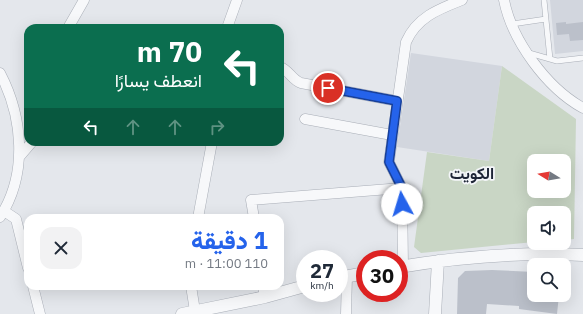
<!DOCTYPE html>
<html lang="ar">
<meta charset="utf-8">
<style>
:root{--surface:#fff;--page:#f2f2f3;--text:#1f2937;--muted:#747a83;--accent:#2563eb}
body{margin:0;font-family:"IBM Plex Sans",Vazirmatn,sans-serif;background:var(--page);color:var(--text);direction:rtl;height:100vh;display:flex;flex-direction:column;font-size:15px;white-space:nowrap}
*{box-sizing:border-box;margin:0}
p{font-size:13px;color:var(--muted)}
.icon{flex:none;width:22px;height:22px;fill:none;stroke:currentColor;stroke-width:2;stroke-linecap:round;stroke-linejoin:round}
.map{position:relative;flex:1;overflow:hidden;direction:ltr}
.sheet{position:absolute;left:24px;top:214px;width:260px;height:76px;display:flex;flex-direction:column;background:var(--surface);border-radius:12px;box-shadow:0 4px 16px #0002;direction:rtl}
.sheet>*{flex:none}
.banner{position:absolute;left:24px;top:24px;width:260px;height:122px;border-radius:12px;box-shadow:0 4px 16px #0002;direction:rtl;background:#0b6e4f;color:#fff;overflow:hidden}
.needle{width:26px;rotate:281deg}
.fabs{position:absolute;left:527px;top:154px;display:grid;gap:8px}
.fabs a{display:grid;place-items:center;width:44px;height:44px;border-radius:8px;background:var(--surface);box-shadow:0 4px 16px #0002;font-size:20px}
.speed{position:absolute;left:296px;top:250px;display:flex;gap:8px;font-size:20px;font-weight:700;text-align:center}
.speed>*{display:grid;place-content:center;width:52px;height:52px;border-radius:50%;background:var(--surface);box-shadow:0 4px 16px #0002;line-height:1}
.speed small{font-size:10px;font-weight:400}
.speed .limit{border:6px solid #d22;background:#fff;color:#111}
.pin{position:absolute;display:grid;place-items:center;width:34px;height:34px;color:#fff;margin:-17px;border:2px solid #fff;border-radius:50%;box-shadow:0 1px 4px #0007}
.me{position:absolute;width:44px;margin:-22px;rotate:354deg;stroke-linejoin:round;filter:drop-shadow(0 0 3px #0008)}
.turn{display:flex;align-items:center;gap:14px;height:84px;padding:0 16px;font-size:18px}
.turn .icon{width:52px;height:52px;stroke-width:2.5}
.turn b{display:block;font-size:28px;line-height:34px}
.lanes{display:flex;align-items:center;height:38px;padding:0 16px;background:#0003;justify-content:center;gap:20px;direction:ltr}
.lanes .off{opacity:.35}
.round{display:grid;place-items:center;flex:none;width:42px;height:42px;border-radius:12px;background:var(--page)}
.summary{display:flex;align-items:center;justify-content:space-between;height:68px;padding:0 16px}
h1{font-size:24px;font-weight:800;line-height:30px;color:var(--accent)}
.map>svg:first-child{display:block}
.built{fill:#d2d6de}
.green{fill:#c9d6c5;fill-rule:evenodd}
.building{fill:#bbc0ca}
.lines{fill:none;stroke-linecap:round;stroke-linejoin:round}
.service-casing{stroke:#a9aeb7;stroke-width:6}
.minor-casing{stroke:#a9aeb7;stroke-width:11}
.tertiary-casing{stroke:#a9aeb7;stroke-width:13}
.service{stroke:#f7f8fa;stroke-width:5}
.minor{stroke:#f7f8fa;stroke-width:10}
.tertiary{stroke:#f7f8fa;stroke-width:12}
.route-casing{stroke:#184099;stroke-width:10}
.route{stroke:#2563eb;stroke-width:7}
.labels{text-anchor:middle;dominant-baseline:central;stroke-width:3.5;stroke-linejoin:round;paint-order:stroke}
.district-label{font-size:16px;font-weight:bold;fill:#1d2536;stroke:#f4f6f9}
</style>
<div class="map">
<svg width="583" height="314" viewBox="0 0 583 314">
<rect width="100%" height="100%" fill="#e4e7ec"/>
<path class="built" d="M 550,0 L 583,0 L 583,51 L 555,54 Z
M 411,53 L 502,66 L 489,161 L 397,147 Z"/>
<path class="green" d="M 502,66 L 576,119 L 574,239 L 564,240 L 564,213 L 534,213 L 534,242 L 421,253 L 414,247 L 427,152 L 489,161 ZM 534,161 L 564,161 L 564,191 L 534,191 Z"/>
<path class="building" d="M 566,22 L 566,24 L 583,22 L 583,40 L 570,41 L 569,34 L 557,35 L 556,23 Z
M 492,270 L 534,272 L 534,295 L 559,295 L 557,314 L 519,309 L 519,306 L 487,304 L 486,314 L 457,314 L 458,278 L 465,271 Z"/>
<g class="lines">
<g class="service-casing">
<path id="service" d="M 544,0 L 550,59
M 512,24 L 546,19
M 529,53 L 557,61 L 583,58"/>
</g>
<g class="minor-casing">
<path id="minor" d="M 504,0 C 512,41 547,88 583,108
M 68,28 L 84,0
M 227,28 L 237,0
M 280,67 C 289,70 292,80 301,83 L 397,101
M 0,73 C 23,117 28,174 0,217
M 305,119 L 392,135
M 20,156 L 32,142
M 4,211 L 16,219 L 28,268
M 198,218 L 212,142
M 254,218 L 251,200 L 402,188
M 403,267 L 402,188 L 389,162 L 406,42 C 417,17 439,9 462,0
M 33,286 L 40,314
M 191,286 L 195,311
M 263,286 L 265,297
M 346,314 L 347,276"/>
</g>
<g class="tertiary-casing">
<path id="tertiary" d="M 399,267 C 459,257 522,252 583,255
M 339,278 L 365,273
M 182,314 L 265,297 L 305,286
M 435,314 L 438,261"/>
</g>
<use href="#service" class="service"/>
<use href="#minor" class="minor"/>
<use href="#tertiary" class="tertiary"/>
</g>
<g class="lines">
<g class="route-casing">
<path id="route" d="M 328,88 L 397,101 L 389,162 L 402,188 L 402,204"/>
</g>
<use href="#route" class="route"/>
</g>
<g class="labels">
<g class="district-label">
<text x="472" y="173">الكويت</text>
</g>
</g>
</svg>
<div class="fabs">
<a><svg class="needle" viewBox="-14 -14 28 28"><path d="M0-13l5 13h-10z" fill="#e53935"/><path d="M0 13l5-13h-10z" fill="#747a83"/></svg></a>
<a><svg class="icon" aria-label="sound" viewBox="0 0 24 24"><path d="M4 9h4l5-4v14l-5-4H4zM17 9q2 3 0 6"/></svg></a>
<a><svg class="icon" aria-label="search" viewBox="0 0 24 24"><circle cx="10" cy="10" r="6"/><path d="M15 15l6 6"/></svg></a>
</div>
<div class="speed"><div>27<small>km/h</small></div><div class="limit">30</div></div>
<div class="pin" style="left:328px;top:88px;background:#d93025"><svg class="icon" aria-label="arrive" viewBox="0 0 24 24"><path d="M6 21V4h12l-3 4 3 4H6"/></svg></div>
<svg class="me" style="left:402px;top:204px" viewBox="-20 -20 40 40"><circle r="19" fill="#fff"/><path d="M0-13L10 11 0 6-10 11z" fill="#2563eb"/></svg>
<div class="banner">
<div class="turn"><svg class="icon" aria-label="left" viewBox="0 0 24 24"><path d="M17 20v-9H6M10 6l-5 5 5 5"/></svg><div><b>70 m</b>انعطف يسارًا</div></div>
<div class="lanes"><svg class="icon" aria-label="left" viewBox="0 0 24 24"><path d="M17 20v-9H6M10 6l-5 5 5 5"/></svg><svg class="icon off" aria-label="ahead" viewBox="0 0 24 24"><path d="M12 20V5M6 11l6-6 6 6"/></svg><svg class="icon off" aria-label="ahead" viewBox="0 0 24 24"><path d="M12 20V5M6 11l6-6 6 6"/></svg><svg class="icon off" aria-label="right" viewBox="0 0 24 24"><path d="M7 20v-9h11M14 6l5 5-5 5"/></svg></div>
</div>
<section class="sheet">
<div class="summary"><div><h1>1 دقيقة</h1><p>110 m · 11:00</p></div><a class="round"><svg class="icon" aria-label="close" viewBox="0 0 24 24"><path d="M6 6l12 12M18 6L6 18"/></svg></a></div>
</section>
</div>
